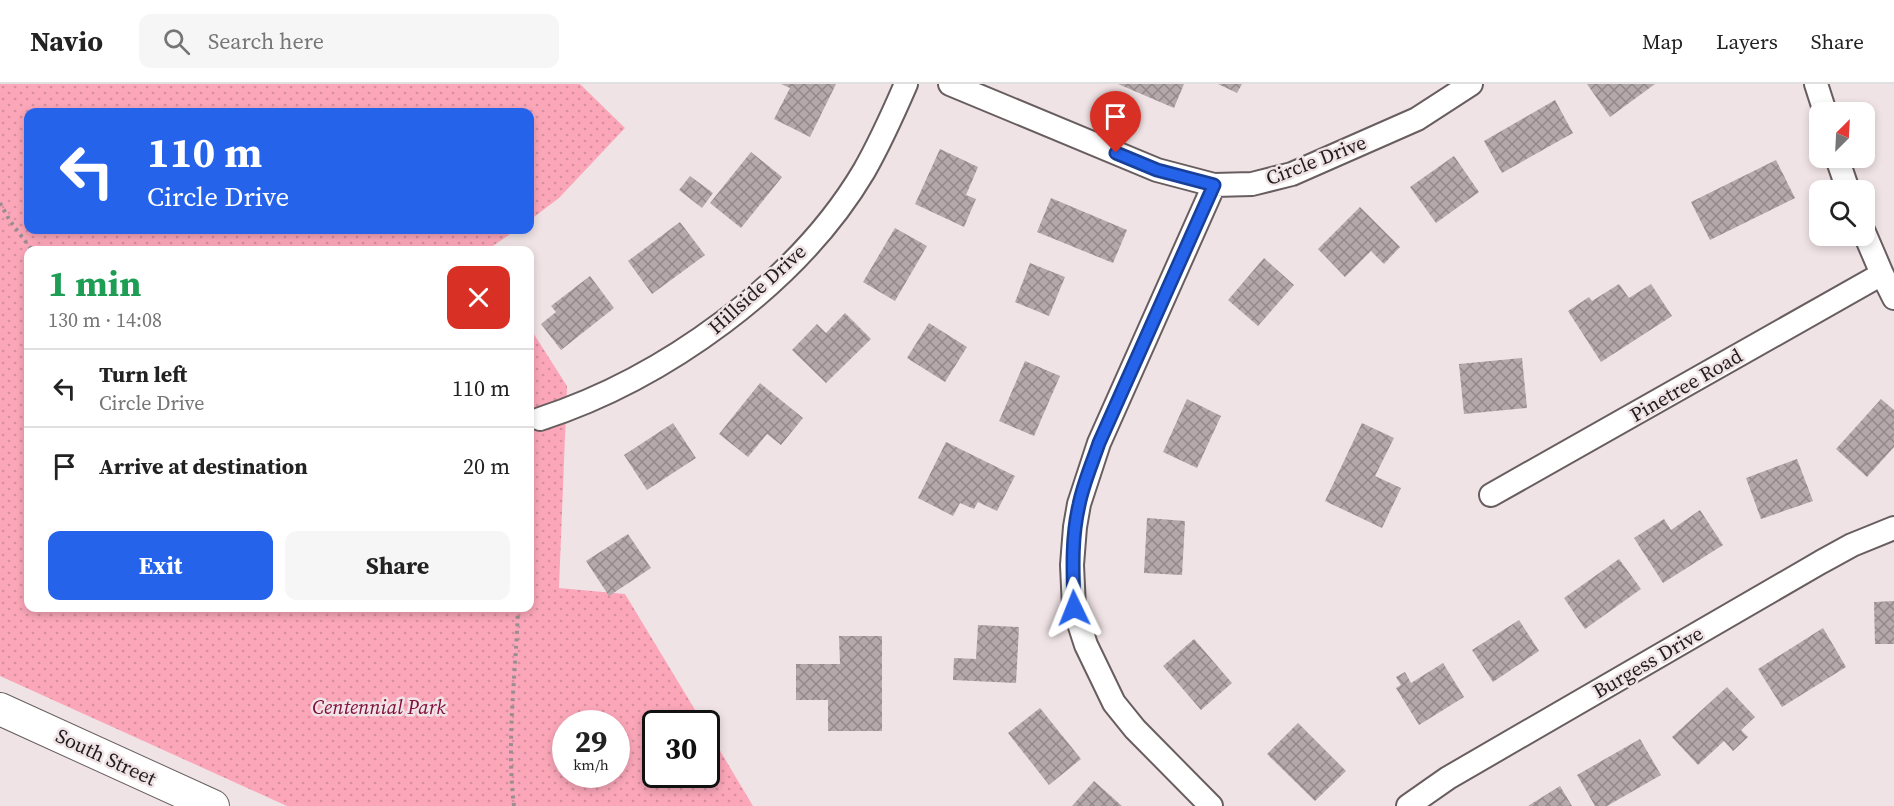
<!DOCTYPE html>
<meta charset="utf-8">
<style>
:root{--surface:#fff;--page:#f6f6f6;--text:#222;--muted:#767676;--line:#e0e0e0;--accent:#2563eb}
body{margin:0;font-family:"Source Serif 4",serif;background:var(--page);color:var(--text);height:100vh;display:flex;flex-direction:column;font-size:22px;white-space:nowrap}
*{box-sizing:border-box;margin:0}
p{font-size:20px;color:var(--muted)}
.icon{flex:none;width:33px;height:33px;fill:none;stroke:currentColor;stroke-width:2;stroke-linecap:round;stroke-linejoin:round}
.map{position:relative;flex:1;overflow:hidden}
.panel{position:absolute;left:24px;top:162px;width:510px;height:366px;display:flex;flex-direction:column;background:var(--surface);border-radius:12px;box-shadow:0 3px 9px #0003}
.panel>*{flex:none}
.hud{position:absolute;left:24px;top:24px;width:510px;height:126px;border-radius:12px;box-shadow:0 3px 9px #0003;background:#2563eb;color:#fff;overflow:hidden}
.needle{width:39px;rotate:24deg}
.fabs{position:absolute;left:1809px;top:18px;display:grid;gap:12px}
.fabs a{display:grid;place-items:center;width:66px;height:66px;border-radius:12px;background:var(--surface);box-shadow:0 3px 9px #0003;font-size:30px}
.speed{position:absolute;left:552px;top:626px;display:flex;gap:12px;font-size:30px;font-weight:700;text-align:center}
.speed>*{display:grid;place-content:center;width:78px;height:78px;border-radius:50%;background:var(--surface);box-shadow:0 3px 9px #0003;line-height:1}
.speed small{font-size:15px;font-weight:400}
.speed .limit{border:3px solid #111;border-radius:9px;background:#fff;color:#111}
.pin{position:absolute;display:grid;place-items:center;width:51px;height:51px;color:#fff;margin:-62px -26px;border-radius:50% 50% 50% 0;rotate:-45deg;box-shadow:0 0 6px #0007}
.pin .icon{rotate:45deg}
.me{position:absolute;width:66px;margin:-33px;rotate:358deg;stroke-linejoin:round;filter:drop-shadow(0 0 4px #0008)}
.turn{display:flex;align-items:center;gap:21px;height:126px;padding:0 24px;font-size:27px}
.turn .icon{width:78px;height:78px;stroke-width:2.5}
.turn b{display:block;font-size:42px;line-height:51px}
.round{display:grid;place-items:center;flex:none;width:63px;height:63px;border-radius:12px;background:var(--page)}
.overview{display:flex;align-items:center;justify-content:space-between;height:102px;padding:0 24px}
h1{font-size:36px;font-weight:700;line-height:45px;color:#1e9e55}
.button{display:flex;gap:12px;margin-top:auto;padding:12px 24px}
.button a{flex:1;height:69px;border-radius:12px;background:var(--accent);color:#fff;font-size:24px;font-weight:700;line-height:69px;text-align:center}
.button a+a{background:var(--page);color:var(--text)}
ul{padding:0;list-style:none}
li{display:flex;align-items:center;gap:18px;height:78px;padding:0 24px;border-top:2px solid var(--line)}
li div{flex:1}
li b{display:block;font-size:22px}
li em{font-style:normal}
header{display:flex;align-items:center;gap:36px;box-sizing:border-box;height:84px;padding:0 30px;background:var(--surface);border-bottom:2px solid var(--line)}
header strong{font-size:28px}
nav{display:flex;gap:33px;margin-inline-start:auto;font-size:21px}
.search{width:420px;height:54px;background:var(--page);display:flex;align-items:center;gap:15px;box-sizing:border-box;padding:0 21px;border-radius:12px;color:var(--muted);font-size:22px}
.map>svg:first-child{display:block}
.park{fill:url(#park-dots);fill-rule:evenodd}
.building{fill:url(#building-cross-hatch)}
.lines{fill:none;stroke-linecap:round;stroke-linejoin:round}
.street-casing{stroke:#685e60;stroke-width:26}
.secondary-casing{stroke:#685e60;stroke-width:34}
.path{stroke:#988e91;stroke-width:4;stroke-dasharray:3 4.5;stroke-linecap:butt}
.street{stroke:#fff;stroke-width:22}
.secondary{stroke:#fff;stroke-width:32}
.route-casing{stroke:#184099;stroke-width:15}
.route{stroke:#2563eb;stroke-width:10}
.labels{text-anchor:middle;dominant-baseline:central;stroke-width:5;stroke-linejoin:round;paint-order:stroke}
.street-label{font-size:20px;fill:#211c1d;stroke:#f0e3e6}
.park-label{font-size:20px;font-style:italic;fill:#810e3b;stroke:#f0e3e6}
</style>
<header>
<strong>Navio</strong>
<div class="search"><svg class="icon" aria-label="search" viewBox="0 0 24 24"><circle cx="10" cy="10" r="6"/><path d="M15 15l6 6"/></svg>Search here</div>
<nav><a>Map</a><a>Layers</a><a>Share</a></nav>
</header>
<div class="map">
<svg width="1894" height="722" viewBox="0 0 1894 722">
<defs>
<pattern id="park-dots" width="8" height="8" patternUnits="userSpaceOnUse" patternTransform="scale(1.5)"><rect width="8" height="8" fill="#fba7b9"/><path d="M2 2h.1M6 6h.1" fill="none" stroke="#d78f9f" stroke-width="1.8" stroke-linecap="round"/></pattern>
<pattern id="building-cross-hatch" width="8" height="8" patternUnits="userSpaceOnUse" patternTransform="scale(1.5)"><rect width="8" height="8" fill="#b4a8aa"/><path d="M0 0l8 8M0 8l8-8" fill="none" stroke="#92888a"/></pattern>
</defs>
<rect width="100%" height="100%" fill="#f0e3e6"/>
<path class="park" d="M 0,0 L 580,0 L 625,44 L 559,114 L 530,136 L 530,28 L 28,28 L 28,146 L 516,146 L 487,166 L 28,166 L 28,524 L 530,524 L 530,244 L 567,302 L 559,504 L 625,510 L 703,639 L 656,639 L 656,690 L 706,690 L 707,645 L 753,722 L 287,722 L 0,592 ZM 566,639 L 616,639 L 616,690 L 566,690 Z"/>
<path class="building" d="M 781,0 L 836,0 L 810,53 L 774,35 L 790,4 Z
M 1118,0 L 1184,0 L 1174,24 Z
M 1218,0 L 1242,0 L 1237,9 Z
M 1587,0 L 1655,0 L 1610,33 Z
M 1555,16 L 1573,49 L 1502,89 L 1484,57 Z
M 940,65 L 978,83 L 966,111 L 976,115 L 964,143 L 915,120 Z
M 751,68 L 782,93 L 741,144 L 710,119 Z
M 1454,72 L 1479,108 L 1436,139 L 1410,103 Z
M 1776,76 L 1795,114 L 1710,156 L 1691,118 Z
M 690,92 L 713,109 L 702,124 L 679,106 Z
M 1051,114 L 1127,146 L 1113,179 L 1037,148 Z
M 1360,123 L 1400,163 L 1384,180 L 1371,167 L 1345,193 L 1318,165 Z
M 680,138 L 705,171 L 652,210 L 628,177 Z
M 895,144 L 927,162 L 895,217 L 863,198 Z
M 1264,174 L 1294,201 L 1258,242 L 1228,216 Z
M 1030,179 L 1065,193 L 1049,232 L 1015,218 Z
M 590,192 L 614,224 L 561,266 L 541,240 L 556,228 L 551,222 Z
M 1619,200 L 1629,214 L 1651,200 L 1672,232 L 1601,278 L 1568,227 L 1589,213 L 1592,217 Z
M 845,229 L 871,255 L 826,299 L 792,266 L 817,240 L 826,249 Z
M 929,239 L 967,263 L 945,298 L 907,274 Z
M 1522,274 L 1527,324 L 1464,330 L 1459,280 Z
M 1025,277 L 1060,292 L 1034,352 L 999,337 Z
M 760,299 L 803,334 L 781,361 L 767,350 L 748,373 L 719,350 Z
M 1187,315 L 1221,332 L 1197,384 L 1163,368 Z
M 1881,315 L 1894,326 L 1894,363 L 1867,393 L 1836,365 Z
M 673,339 L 696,374 L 647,406 L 624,371 Z
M 1362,339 L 1394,354 L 1375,392 L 1401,404 L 1382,444 L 1325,417 Z
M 946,358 L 1015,392 L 997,427 L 978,418 L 974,425 L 960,419 L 953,432 L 918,414 Z
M 1797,375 L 1813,417 L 1761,435 L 1746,394 Z
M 1700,426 L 1723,461 L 1663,499 L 1634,454 L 1664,435 L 1671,446 Z
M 1147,434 L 1185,437 L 1182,491 L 1144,489 Z
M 628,450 L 651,484 L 609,512 L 586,477 Z
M 1619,475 L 1641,505 L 1585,545 L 1564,514 Z
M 1894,517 L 1894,560 L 1875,560 L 1874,518 Z
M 1519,536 L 1539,567 L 1493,598 L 1472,566 Z
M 978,541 L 1019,543 L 1016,599 L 953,596 L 954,574 L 976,575 Z
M 1823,544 L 1846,583 L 1782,623 L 1758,585 Z
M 839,552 L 882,552 L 882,647 L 828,647 L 828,616 L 796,616 L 796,580 L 840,580 Z
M 1194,555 L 1232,599 L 1201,626 L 1163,582 Z
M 1443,579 L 1464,613 L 1419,641 L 1396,604 L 1401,601 L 1396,593 L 1405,588 L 1411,599 Z
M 1727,603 L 1755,633 L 1741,646 L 1748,653 L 1733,667 L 1724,657 L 1698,681 L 1672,653 Z
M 1040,624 L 1081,675 L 1049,701 L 1008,649 Z
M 1298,639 L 1346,687 L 1315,717 L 1267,670 Z
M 1640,655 L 1661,691 L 1607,722 L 1595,722 L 1577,691 Z
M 1094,697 L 1122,722 L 1072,722 Z
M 1560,702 L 1572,722 L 1528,722 Z"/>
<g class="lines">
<g class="street-casing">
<path id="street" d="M 950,0 L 1157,86 L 1214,101 L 1252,100 L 1292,90 L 1417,35 L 1471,0
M 1816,0 L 1825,28
M 1837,74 L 1848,106
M 1864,148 L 1882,190 L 1894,214
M 540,335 C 663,295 797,200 864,87 C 880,59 893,30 906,0
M 1491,411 L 1882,190
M 1211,722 L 1135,645 L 1114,619 L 1086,561 L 1074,524 L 1072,481 L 1075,443 L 1079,420 L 1099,359 L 1214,101
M 1408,722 L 1448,694 L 1821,478 L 1852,461 L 1894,444"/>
</g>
<g class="secondary-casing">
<path id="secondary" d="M 0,625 L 213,722"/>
</g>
<path class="path" d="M 0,119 L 10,137 L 32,166
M 514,722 C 506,656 516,590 518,524"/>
<use href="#street" class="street"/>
<use href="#secondary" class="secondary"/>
</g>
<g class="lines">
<g class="route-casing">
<path id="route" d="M 1074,524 C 1073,489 1071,455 1079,421 C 1083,400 1092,380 1099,359 L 1214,101 L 1157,86 L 1116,69"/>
</g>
<use href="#route" class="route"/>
</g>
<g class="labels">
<g class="street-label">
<text transform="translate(1316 76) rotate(-21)">Circle Drive</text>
<text transform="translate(757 205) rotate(-42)">Hillside Drive</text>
<text transform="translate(1686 301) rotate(-30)">Pinetree Road</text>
<text transform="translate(1648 578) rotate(-30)">Burgess Drive</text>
<text transform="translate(106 673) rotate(25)">South Street</text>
</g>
<g class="park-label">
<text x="379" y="623">Centennial Park</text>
</g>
</g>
</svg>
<div class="fabs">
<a><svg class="needle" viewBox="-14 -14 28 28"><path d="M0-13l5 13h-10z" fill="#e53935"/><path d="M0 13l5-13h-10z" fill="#767676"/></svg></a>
<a><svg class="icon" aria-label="search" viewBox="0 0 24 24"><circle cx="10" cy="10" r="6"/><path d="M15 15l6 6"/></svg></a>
</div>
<div class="speed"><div>29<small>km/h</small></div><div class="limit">30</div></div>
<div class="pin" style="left:1116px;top:69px;background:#d93025"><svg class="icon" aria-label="arrive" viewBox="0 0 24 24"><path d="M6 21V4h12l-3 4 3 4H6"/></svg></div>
<svg class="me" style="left:1074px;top:524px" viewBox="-20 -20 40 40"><path d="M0-17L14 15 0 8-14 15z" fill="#2563eb" stroke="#fff" stroke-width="4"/></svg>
<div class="hud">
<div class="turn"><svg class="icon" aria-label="left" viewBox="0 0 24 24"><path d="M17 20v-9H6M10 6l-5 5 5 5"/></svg><div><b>110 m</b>Circle Drive</div></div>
</div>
<section class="panel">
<div class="overview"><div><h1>1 min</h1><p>130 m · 14:08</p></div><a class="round" style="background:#d93025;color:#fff"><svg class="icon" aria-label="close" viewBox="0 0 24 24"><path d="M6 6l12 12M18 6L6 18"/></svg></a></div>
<ul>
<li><svg class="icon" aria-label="left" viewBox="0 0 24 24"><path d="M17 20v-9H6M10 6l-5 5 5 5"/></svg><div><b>Turn left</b><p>Circle Drive</p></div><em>110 m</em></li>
<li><svg class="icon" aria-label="arrive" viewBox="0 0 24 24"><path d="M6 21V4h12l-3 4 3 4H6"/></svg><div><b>Arrive at destination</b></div><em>20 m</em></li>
</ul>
<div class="button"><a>Exit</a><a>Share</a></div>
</section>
</div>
